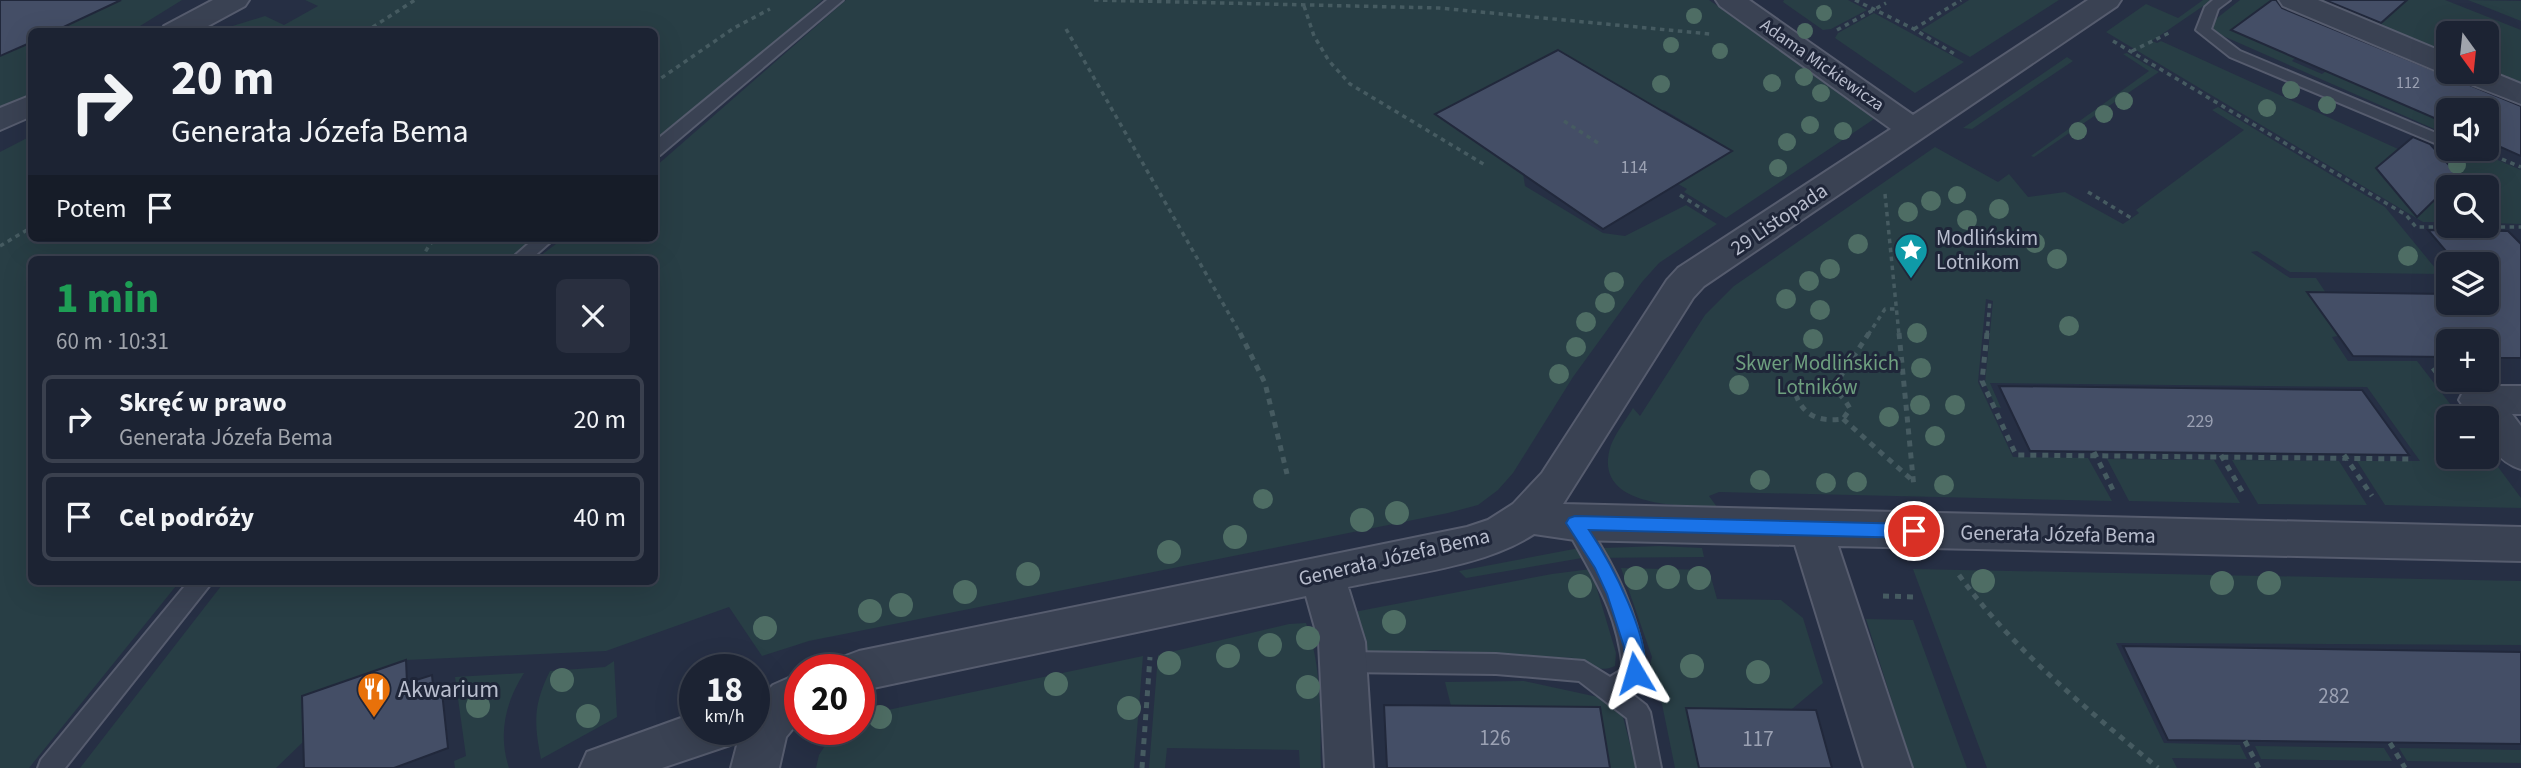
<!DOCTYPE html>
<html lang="pl">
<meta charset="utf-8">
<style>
:root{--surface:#1c2333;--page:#292f3f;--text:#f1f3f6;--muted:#a0a4ac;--line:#3a404e}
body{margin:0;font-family:"Source Sans 3",sans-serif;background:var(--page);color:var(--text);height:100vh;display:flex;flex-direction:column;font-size:26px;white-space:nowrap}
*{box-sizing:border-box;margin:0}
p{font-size:23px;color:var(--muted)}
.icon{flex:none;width:38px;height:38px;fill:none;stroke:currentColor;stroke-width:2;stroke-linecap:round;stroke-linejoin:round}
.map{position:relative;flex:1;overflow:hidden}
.side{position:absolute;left:28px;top:256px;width:630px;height:329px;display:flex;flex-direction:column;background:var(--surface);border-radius:10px;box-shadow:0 7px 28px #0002,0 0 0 2px var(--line)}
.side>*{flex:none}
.banner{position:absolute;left:28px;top:28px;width:630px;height:214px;border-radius:10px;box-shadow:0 7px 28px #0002,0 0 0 2px var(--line);background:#1c2333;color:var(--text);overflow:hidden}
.needle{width:46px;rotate:165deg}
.controls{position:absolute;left:2436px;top:21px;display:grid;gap:14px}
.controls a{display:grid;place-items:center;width:63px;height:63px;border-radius:10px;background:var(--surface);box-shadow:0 7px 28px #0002,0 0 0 2px var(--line);font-size:35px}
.speed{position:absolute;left:679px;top:654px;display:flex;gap:14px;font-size:35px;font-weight:700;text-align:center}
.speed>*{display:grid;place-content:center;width:91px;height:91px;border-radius:50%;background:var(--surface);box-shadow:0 7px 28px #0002,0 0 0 2px var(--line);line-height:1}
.speed small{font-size:18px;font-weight:400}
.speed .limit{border:10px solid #d22;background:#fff;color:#111}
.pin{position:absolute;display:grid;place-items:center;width:60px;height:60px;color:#fff;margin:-30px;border:4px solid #fff;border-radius:50%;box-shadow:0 2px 7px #0007}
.me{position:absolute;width:77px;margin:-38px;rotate:353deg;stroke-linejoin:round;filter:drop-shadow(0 0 5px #0008)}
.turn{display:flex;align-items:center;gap:24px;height:147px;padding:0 28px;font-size:32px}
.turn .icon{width:91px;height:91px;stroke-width:2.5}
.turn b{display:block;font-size:49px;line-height:60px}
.then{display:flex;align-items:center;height:66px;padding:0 28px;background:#0003;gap:14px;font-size:26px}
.round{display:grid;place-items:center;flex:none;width:74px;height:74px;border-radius:10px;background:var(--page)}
.summary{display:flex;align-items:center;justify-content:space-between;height:119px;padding:0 28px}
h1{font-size:42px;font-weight:800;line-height:52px;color:#1e9e55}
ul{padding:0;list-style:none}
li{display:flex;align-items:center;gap:21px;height:88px;margin:0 14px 10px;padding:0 14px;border:4px solid var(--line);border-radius:10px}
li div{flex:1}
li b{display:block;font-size:26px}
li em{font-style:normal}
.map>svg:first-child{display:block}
.green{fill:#283e45}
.building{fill:#444e66;stroke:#21283b;stroke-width:2}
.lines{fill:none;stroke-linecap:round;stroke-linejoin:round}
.service-casing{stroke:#565c6e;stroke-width:4}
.minor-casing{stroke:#565c6e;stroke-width:4}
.path-far1{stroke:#465b61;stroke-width:3.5;stroke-dasharray:4.5 4.5;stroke-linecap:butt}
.path{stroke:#465b61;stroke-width:5;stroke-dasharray:6 6;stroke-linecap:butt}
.service{fill:#3a4253;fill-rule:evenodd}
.minor{fill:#3a4253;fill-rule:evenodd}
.tree{fill:#4e6d64}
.route{fill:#1a73e8;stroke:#114b97;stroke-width:2}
.labels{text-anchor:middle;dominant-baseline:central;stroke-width:6;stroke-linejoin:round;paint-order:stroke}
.far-number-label{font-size:16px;fill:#9ba1b3}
.far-street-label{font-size:18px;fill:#b8bdcd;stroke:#1f2639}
.number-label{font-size:18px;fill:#9ba1b3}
.street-label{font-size:21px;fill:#b8bdcd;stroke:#1f2639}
.poi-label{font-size:21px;fill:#b8bdcd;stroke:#1f2639;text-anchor:start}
.park-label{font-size:21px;fill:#6e9f7f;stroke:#1f2639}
.near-number-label{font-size:21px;fill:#9ba1b3}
.near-poi-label{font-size:24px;fill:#b8bdcd;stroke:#1f2639;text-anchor:start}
</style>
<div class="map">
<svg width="2521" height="768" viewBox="0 0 2521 768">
<rect width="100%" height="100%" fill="#262f44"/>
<path class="green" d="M 121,0 L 182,0 L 132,31 L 54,32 Z
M 305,0 L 822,0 L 790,31 L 655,144 L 654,32 L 213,32 L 265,16 L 284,25 L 318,6 Z
M 846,0 L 1709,0 L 1877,117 L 1726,218 L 1684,192 L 1687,189 L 1678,184 L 1732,150 L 1664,110 L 1607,142 L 1522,167 L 1525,186 L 1603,233 L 1625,236 L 1686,205 L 1717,224 L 1659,263 L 1642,282 L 1573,377 L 1513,473 L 1498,490 L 1478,505 L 1448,513 L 809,641 L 762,656 L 729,607 L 606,651 L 406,660 L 302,696 L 303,742 L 276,768 L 80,768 L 225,581 L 654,581 L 654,259 L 536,259 L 564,238 L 654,238 L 655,167 Z
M 1784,0 L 1848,0 L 1867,10 L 1831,29 L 1823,30 L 1783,2 Z
M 1969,0 L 2059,0 L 1970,57 L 1921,30 Z
M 2203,0 L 2212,0 L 2152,41 L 2157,43 L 2161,41 L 2442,169 L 2463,149 L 2472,149 L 2521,170 L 2521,224 L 2487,223 L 2487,187 L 2448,187 L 2448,222 L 2423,222 L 2106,32 L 2146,4 L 2178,18 Z
M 2240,0 L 2281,0 L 2340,25 L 2333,30 L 2268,3 L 2231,30 L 2295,58 L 2292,61 L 2322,74 L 2326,71 L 2448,124 L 2448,135 L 2214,32 L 2212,22 Z
M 2309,0 L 2445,0 L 2521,30 L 2521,87 L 2487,72 L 2487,33 L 2448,33 L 2448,57 Z
M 2468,0 L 2521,1 L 2521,21 Z
M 1874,13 L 1964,62 L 1915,93 L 1835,38 L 1838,33 Z
M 31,42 L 31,95 L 0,110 L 0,56 Z
M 2127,53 L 2159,72 L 2034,157 L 2031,156 L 2149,71 L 2123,54 Z
M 2067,57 L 2073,61 L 1972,129 L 1963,128 Z
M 2218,107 L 2385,207 L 2440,274 L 2290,272 L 2257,251 L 2251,252 L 2290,278 L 2316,278 L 2326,293 L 2307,293 L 2338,336 L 2332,337 L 2348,361 L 2417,361 L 2461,418 L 2448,418 L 2448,457 L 2487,457 L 2487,452 L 2521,498 L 2521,508 L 2385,505 L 2357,461 L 2420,461 L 2367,387 L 1990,383 L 2001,408 L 1996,407 L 1985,383 L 1993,301 L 1986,299 L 1978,382 L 2013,457 L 2088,458 L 2112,501 L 1719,492 L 1709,496 L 1717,507 C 1680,506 1590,508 1611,445 C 1616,432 1626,420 1633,408 L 1640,416 L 1705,315 L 1734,286 L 1935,147 L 1998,182 L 2009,174 L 2028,197 L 2065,192 L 2123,224 L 2139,213 L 2136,210 L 2244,130 L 2212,110 Z
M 31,136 L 32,238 L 538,238 L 510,259 L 32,259 L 32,581 L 180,581 L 29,768 L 0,768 L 0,152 Z
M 2107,459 L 2214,460 L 2240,503 L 2129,501 Z
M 2232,460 L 2339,461 L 2367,505 L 2258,504 Z
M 1660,546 L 1702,548 L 1704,557 L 1582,558 L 1466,578 L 1459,571 L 1574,549 Z
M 1621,568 L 1709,570 L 1717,599 L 1781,600 L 1803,618 L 1823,683 L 1792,709 L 1686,708 L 1699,768 L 1675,768 L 1662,704 L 1647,677 L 1652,657 Z
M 1591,569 L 1616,653 L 1615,666 C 1600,673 1588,666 1574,658 L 1434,650 L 1368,657 L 1355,616 L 1354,612 L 1552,574 Z
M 1913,569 L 2521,581 L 2521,645 L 2116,643 L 2164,743 L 2240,745 L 2247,759 L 2172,758 L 2177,768 L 1987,768 Z
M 1866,619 L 1913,620 L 1967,768 L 1913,768 Z
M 1306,623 C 1323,669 1320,720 1321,768 L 1300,768 L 1299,750 L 1167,748 L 1165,768 L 1149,768 L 1158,655 L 1289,624 Z
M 1143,656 L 1134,768 L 816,768 L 819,755 L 835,730 L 859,730 L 859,716 Z
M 614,661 L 617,717 L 541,759 C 534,723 533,705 550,671 L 605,667 Z
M 524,673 C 505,703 498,734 509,768 L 455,768 L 454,761 L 466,756 L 455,677 Z
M 1524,681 L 1607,699 L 1622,713 L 1636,768 L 1610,768 L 1599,707 L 1451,706 L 1445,682 Z
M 2255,746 L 2384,748 L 2392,761 L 2261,759 Z
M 2399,748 L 2521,750 L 2521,763 L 2407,761 Z"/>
<path class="building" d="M 0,0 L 121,0 L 53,32 L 32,32 L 32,42 L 0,56 Z
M 2272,0 L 2276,0 L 2282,8 L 2521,106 L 2521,156 L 2487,141 L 2487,110 L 2448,110 L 2448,124 L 2231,30 Z
M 2325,0 L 2407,0 L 2381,23 Z
M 1558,50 L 1662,111 L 1732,151 L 1603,229 L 1435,114 Z
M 2413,137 L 2430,144 L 2459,176 L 2417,217 L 2376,168 Z
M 2428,230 L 2508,231 L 2521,244 L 2521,358 L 2487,358 L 2487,341 L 2448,341 L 2448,357 L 2353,356 L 2307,292 L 2448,294 L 2448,303 L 2487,303 L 2487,264 L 2457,264 Z
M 1999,386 L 2362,390 L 2409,455 L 2030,451 Z
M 2123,646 L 2521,652 L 2521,744 L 2168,740 Z
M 406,660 L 407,683 L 432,675 L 434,696 L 442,692 L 448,748 L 394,768 L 304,768 L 302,696 Z
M 1384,705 L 1600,707 L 1610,768 L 1387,768 Z
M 1686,708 L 1816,710 L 1832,768 L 1699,768 Z"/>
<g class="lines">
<g class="service-casing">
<path id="service" d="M 827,0 L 843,0 L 660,155 L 654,156 L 654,142 Z
M 2213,0 L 2230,0 L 2218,9 L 2211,29 L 2240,51 L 2448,138 L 2449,149 L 2230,57 L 2196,30 L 2205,7 Z
M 535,238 L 555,238 L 531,259 L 511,259 Z
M 1575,515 C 1587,519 1593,533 1599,543 C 1624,584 1641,626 1646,673 L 1643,680 L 1628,691 L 1646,705 L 1650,712 L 1661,768 L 1637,768 L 1627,718 L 1579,681 L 1496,674 L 1344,672 L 1336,669 L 1333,662 L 1336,655 L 1344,652 L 1496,654 L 1584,661 L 1610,677 L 1623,669 C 1616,605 1592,577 1564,523 L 1568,517 Z
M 189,581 L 213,581 L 65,768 L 38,768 L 41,760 Z"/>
</g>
<g class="minor-casing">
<path id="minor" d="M 213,0 L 249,0 L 245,6 L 197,32 L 160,32 L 164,26 Z
M 1716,0 L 1749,0 L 1913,115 L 2088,0 L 2121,0 L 2117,6 L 1704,286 L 1693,298 L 1563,504 L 2521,527 L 2521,561 L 1838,546 L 1912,768 L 1864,768 L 1795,545 L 1575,540 L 1534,534 C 1484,567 1406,574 1348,587 L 1365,642 L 1373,768 L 1325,768 L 1319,642 L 1306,596 L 859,691 L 859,670 L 836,670 L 843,657 L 859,651 L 1467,527 L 1488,520 L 1513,504 L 1542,473 L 1667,280 L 1678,268 L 1891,129 L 1720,6 Z
M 2279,0 L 2318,0 L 2448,54 L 2448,72 L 2487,70 L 2521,84 L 2521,104 L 2455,78 L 2452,73 L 2437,71 L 2283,6 Z
M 32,95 L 32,116 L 0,130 L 0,108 Z
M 2478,386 L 2521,386 L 2521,414 L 2512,414 L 2521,426 L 2521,469 C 2496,461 2487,443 2487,418 L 2471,418 L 2459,400 L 2464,390 Z
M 800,673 L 800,720 L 786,737 L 779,768 L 731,768 L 741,730 L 754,730 L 757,701 L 773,685 Z
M 695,713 L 695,730 L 737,730 L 730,745 L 662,768 L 580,768 L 587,752 Z"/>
</g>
<path class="path-far1" d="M 1094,0 L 1439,8 L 1710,34
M 1855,0 L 1914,29 L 1956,55
M 1304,6 L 1314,36 L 1329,61 L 1350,84 L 1485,165
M 1066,29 L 1241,335
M 1914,29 L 1961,0
M 1837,30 L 1886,3
M 365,32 L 415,0
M 2113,41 L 2406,215 L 2416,227 L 2521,227
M 2132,51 L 2171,32
M 654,83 L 734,28 L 770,9
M 1564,121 L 1601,145
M 2477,149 L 2521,167
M 2088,192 L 2131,218
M 1885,194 L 1899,335
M 1680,195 L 1710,214
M 0,246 L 32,227
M 421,259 L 430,244 L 438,238
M 1868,335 L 1885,309 L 1895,309
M 1987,335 L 1990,300"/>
<path class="path" d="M 1240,333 L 1265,383 L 1287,474
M 1899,333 L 1914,488
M 1987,333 L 1982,381 L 2016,455 L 2414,459
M 2433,368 L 2441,379
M 1817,383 C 1832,388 1843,394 1850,409 L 1843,419 C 1821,422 1804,417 1796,395 L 1802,386 Z
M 1833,388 L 1869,333
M 1843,419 L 1912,480
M 2094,452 L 2113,490
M 2221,455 L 2243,493
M 2344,455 L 2372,496
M 1959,575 C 2014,651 2086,708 2158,768
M 1883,596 L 1916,597
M 2245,741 L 2259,768
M 2390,743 L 2405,768
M 1142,768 L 1150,657"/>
<use href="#service" class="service"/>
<use href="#minor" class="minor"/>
</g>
<g class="tree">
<circle cx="1824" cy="13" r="8"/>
<circle cx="1694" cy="16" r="8"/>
<circle cx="1805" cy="31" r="8"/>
<circle cx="1671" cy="45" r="8"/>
<circle cx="1720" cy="51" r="8"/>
<circle cx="1804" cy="77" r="9"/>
<circle cx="1772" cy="83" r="9"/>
<circle cx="1661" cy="84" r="9"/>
<circle cx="2291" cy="90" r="9"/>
<circle cx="1821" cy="93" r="9"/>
<circle cx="2124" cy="101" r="9"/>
<circle cx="2327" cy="105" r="9"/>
<circle cx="2267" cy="108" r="9"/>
<circle cx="2104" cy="114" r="9"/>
<circle cx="1810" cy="125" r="9"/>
<circle cx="1843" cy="131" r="9"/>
<circle cx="2078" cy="131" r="9"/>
<circle cx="1787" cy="142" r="9"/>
<circle cx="2457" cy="165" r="9"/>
<circle cx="1778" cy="168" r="9"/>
<circle cx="1957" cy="195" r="9"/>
<circle cx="1931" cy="201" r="10"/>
<circle cx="1999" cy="209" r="10"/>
<circle cx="1908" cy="212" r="10"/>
<circle cx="1967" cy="220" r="10"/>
<circle cx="2035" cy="243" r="10"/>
<circle cx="1858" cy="244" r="10"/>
<circle cx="2408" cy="256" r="10"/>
<circle cx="2057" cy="259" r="10"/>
<circle cx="1830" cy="269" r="10"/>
<circle cx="1809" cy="281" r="10"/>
<circle cx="1614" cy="282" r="10"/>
<circle cx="1786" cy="299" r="10"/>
<circle cx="1605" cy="303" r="10"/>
<circle cx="1820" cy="310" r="10"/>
<circle cx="1586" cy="322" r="10"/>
<circle cx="2069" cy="326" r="10"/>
<circle cx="1917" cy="333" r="10"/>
<circle cx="1813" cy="339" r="10"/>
<circle cx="1576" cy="347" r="10"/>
<circle cx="1921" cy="368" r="10"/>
<circle cx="1559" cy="374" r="10"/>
<circle cx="1739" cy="385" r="10"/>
<circle cx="1920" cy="405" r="10"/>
<circle cx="1955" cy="405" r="10"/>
<circle cx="1889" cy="417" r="10"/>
<circle cx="1935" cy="436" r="10"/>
<circle cx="1760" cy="480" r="10"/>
<circle cx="1857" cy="482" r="10"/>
<circle cx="1826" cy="483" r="10"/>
<circle cx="1944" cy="485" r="10"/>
<circle cx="1263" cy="499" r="10"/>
<circle cx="1397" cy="513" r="12"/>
<circle cx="1362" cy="520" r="12"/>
<circle cx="1235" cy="537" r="12"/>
<circle cx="1169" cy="552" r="12"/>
<circle cx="1028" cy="574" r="12"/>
<circle cx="1668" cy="577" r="12"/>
<circle cx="1636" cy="578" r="12"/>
<circle cx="1699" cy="578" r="12"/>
<circle cx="1983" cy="581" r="12"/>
<circle cx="2222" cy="583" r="12"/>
<circle cx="2269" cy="583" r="12"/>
<circle cx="1580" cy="586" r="12"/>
<circle cx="965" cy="592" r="12"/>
<circle cx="901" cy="605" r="12"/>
<circle cx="870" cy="611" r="12"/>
<circle cx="1394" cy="622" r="12"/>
<circle cx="765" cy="628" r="12"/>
<circle cx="1308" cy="638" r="12"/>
<circle cx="1270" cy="645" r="12"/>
<circle cx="1228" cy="656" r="12"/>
<circle cx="1169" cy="663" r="12"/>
<circle cx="1692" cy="666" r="12"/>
<circle cx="1758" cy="672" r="12"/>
<circle cx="562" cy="680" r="12"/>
<circle cx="1056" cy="684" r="12"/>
<circle cx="1308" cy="687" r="12"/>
<circle cx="478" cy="706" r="12"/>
<circle cx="1129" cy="708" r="12"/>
<circle cx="588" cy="716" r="12"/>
<circle cx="880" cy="717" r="12"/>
</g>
<path class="route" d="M 1575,516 L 1914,524 L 1920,526 L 1923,531 L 1920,536 L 1914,538 L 1589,530 C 1608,558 1657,646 1642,679 L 1635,682 L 1628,679 L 1624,647 L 1607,594 L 1595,568 L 1566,523 L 1569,518 Z"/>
<defs>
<g id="sight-pin" transform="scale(1.75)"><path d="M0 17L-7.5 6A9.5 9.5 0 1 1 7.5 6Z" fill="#0f9aa8" stroke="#1f2639"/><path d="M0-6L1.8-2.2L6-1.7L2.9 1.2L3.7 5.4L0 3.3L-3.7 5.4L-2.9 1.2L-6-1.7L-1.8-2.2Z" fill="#fff"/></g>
<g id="restaurant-pin" transform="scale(1.75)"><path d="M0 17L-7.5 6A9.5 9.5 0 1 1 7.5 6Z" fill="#e8710a" stroke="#1f2639"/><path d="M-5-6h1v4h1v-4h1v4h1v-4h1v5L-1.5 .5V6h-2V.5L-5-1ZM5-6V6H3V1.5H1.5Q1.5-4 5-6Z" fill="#fff"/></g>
</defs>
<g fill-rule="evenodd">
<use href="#sight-pin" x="1911" y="250"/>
<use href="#restaurant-pin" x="374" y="689"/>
</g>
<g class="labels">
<g class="far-number-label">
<text x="2408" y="83">112</text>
</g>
<g class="far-street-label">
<text transform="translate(1822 65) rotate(35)">Adama Mickiewicza</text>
</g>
<g class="number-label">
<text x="1634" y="167">114</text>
<text x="2200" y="421">229</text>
</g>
<g class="street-label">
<text transform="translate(1779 219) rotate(-34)">29 Listopada</text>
<text transform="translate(2058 534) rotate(1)">Generała Józefa Bema</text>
<text transform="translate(1394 557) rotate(-13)">Generała Józefa Bema</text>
</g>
<g class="poi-label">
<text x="1936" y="238">Modlińskim<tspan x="1936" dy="24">Lotnikom</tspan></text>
</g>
<g class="park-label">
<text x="1817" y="363">Skwer Modlińskich<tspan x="1817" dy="24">Lotników</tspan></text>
</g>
<g class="near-number-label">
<text x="2334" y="696">282</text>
<text x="1495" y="738">126</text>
<text x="1758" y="739">117</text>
</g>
<g class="near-poi-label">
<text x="398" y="689">Akwarium</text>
</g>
</g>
</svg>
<div class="controls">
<a><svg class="needle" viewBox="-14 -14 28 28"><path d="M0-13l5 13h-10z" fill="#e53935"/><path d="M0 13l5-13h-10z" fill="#a0a4ac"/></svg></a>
<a><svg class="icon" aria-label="sound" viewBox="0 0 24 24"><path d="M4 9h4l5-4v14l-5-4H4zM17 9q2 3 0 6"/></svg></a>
<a><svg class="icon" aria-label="search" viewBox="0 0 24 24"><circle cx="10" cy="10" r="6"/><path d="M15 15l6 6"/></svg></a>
<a><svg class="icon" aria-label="layers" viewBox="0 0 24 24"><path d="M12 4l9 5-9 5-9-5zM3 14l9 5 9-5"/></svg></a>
<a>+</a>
<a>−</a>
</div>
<div class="speed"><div>18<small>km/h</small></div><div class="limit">20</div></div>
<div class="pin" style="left:1914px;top:531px;background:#d93025"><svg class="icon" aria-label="arrive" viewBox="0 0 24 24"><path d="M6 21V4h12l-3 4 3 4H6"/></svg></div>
<svg class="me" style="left:1635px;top:673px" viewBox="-20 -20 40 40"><path d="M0-17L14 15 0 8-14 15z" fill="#1a73e8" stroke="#fff" stroke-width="4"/></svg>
<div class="banner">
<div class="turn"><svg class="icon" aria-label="right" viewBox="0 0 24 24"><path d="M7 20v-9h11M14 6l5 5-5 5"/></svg><div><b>20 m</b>Generała Józefa Bema</div></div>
<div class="then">Potem<svg class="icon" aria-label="arrive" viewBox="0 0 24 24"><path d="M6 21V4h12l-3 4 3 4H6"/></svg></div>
</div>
<section class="side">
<div class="summary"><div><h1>1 min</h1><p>60 m · 10:31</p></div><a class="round"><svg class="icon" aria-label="close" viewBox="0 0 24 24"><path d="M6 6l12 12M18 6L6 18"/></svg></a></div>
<ul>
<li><svg class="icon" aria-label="right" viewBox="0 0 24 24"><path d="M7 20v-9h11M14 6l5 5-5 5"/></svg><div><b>Skręć w prawo</b><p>Generała Józefa Bema</p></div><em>20 m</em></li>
<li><svg class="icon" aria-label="arrive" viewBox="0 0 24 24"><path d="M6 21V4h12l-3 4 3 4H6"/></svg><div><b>Cel podróży</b></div><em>40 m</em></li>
</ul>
</section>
</div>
